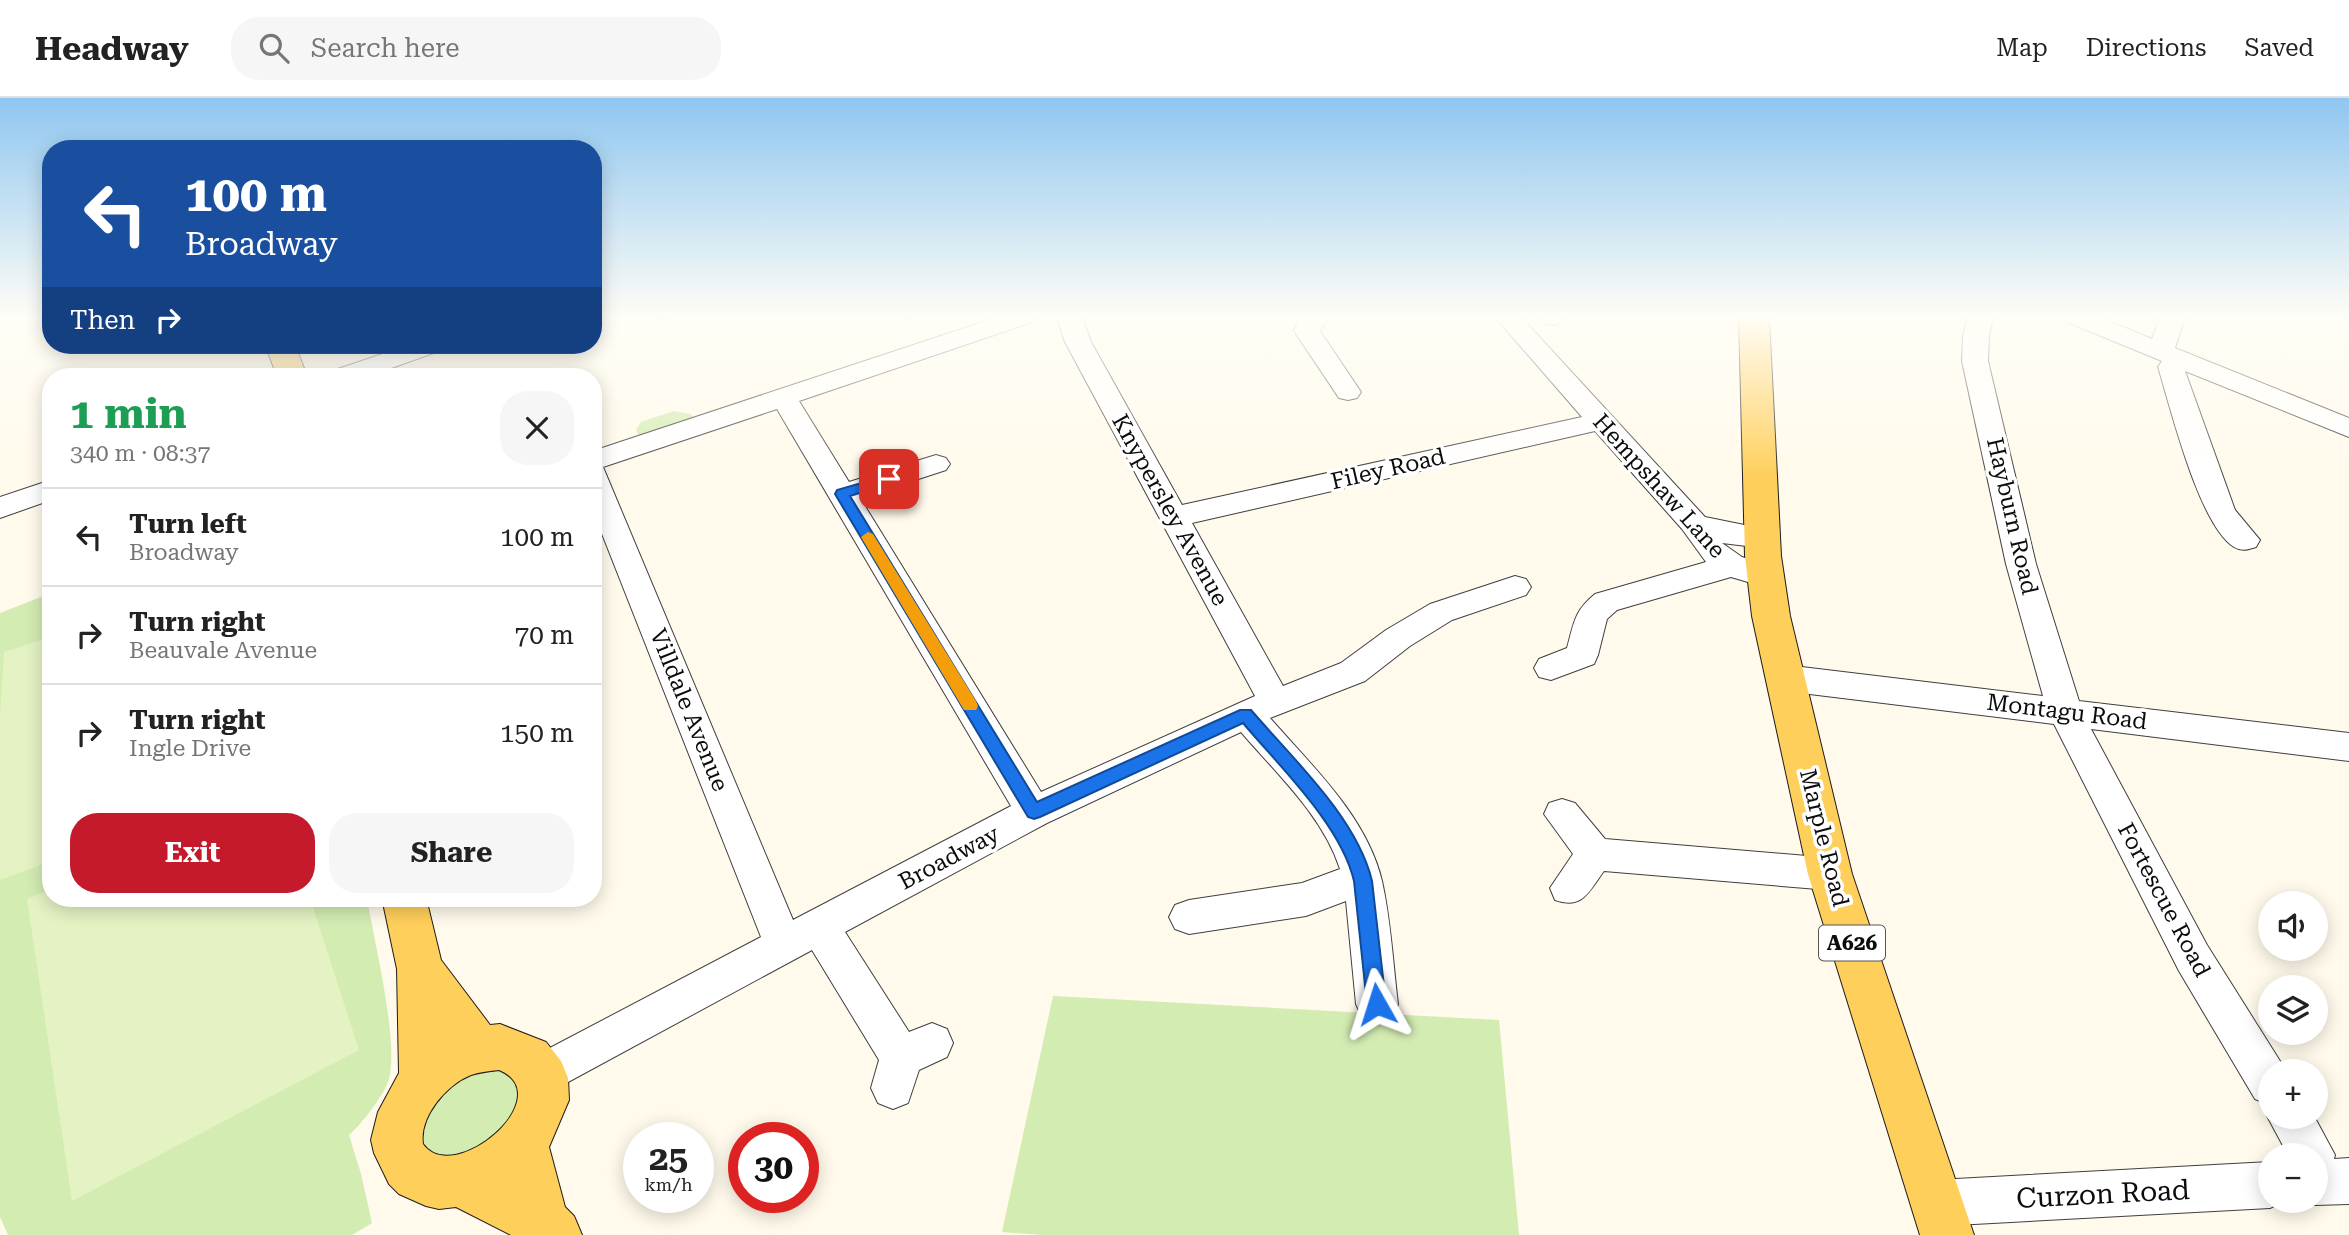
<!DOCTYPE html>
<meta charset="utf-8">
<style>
:root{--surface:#fff;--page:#f6f6f6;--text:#222;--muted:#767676;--line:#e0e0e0;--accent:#c51a2b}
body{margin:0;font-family:"Roboto Serif",serif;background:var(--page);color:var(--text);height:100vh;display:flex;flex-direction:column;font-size:26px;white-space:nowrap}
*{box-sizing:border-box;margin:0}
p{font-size:23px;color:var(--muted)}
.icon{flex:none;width:38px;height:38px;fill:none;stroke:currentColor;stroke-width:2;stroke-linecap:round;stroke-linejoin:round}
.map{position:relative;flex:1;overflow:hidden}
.side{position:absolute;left:42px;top:270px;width:560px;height:539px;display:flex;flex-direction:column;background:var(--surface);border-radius:28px;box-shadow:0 4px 18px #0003}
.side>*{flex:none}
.banner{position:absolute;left:42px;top:42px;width:560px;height:214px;border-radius:28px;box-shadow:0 4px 18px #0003;background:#1a4fa0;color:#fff;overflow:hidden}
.fabs{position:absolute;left:2258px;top:793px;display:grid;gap:14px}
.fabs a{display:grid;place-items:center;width:70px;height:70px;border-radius:50%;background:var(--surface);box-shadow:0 4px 18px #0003;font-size:35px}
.speed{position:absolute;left:623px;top:1024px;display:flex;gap:14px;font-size:35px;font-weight:700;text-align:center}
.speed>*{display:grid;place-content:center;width:91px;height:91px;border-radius:50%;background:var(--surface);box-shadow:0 4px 18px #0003;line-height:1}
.speed small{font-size:18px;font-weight:400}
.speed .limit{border:10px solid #d22;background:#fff;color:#111}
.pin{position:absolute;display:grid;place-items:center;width:60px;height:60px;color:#fff;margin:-30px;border-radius:14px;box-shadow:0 4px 10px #0006}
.me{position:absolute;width:77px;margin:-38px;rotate:354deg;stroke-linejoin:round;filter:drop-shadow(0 0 5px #0008)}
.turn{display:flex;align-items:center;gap:24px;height:147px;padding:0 28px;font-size:32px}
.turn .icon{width:91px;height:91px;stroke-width:2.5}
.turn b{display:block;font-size:49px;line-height:60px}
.then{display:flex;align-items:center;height:66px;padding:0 28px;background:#0003;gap:14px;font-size:26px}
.round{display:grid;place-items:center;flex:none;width:74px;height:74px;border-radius:28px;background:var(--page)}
.overview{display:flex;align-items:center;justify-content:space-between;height:119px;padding:0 28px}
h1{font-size:42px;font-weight:700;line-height:52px;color:#1e9e55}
.primary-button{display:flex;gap:14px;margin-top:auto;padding:14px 28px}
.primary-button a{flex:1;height:80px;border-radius:28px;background:var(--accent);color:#fff;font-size:28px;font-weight:700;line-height:80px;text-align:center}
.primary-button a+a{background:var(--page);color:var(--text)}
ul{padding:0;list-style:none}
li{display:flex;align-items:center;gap:21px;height:98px;padding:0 28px;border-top:2px solid var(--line)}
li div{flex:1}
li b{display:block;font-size:26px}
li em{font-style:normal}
header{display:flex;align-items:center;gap:42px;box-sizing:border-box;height:98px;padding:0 35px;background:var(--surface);border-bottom:2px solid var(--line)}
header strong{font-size:33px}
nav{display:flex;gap:38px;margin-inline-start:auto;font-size:24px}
.search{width:490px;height:63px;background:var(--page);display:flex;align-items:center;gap:18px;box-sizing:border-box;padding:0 24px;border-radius:28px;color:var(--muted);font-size:26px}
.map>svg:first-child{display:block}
.green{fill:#d3ecb2}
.pitch{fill:#e5f2c4}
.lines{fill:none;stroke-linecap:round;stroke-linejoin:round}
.minor-casing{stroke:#3f3f3f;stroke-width:2}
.major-casing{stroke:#1d1d1d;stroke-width:2}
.minor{fill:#fff;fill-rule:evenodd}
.major{fill:#ffcf5b;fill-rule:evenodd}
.shaded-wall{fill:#3c3532}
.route{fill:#1a73e8;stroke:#114b97;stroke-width:2}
.slow{fill:#f59e0b}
.labels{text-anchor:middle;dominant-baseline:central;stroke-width:7;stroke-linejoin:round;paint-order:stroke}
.shield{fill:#fff;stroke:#555;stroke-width:2}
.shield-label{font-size:21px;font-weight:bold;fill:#0c0c0c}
.street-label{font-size:23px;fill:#0c0c0c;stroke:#fff}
.near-street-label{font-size:28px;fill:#0c0c0c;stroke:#fff}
</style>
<header>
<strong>Headway</strong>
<div class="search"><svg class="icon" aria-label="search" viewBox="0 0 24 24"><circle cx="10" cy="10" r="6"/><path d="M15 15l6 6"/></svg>Search here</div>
<nav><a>Map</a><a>Directions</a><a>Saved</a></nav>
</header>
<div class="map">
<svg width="2349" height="1137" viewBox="0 0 2349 1137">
<rect width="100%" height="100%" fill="#fffaeb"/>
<path class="green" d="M 674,313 L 691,316 L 697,328 L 642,346 L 636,332 L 641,324 Z
M 51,495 L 51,800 L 367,800 C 374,843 399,942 389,981 C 385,996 361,1027 349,1037 L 361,1076 L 372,1125 L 352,1137 L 8,1137 L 0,1119 L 0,515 Z
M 1053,898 L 1499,922 L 1519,1137 L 1043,1137 L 1002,1134 Z
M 479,951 L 545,992 L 461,1084 L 399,1022 Z"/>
<path class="pitch" d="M 51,539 L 51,763 L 0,782 L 0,620 L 4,554 Z
M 51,791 L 51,800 L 310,800 L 359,952 L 72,1103 L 27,801 Z"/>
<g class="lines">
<g class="minor-casing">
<path id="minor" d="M 998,219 L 1036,219 L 1033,224 L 799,303 L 849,384 L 936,357 L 946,360 L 950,366 L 946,372 L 860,400 L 1041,694 L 1255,598 L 1065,244 L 1057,219 L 1082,219 L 1091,244 L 1182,407 L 1582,319 L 1495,219 L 1521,219 L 1705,419 L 1774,433 L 1778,440 L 1774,447 L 1763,450 L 1722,445 L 1742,459 L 1776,470 L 1781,478 L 1776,486 L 1765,489 L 1731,479 L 1617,512 L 1607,521 L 1598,557 L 1594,566 L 1551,582 L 1539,579 L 1534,570 L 1539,561 L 1567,550 C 1574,525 1574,513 1595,496 L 1706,464 L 1682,431 L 1595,333 L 1192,425 L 1283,588 L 1341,565 L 1386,532 L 1430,506 L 1515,478 L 1526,481 L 1531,489 L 1526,497 L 1452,522 L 1410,548 L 1365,583 L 1270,620 C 1312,668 1367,719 1382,783 C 1391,823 1393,866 1398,906 L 1392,919 L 1377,925 L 1362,919 L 1356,906 L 1346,803 L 1306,818 L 1189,836 L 1175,831 L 1169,819 L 1175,807 L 1189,802 L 1302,785 L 1340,771 C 1323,718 1276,675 1241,634 L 1047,725 L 845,834 L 909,934 L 932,925 L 947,931 L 953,945 L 947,959 L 919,972 L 908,1005 L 893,1011 L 878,1005 L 871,990 L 879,962 L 812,852 L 557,990 L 542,996 L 527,990 L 521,976 L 527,962 L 761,839 L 593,413 L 593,353 ZM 777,311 L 1011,708 L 793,822 L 603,369 Z
M 1301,219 L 1329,219 L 1320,233 L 1361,294 L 1357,300 L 1348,302 L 1339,300 L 1294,233 Z
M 1565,219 C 1559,228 1553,228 1543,225 L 1539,220 Z
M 1968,219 L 1993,219 L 1989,238 L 1988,263 L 2036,466 L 2079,603 L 2349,635 L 2349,663 L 2091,631 L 2207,847 L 2285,971 L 2270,973 L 2270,1007 L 2255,1001 L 2179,873 L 2054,626 L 1785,593 L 1773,589 L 1768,580 L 1773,571 L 1785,567 L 2043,598 L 2006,466 L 1962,263 L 1963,238 Z
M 2064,219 L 2099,219 L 2152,241 L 2160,219 L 2185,219 L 2175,250 L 2349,320 L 2349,339 L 2185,273 L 2235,412 L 2260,442 L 2256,449 C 2249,451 2242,454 2234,449 C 2199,427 2171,311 2158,269 L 2162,263 L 2067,224 Z
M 409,247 L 446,247 L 442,252 L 369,278 L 331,278 L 335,272 Z
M 51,382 L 51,402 L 0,420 L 0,399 Z
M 1562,701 L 1575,705 L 1605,741 L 1830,760 L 1843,765 L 1849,776 L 1843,787 L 1830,792 L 1604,773 C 1589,793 1583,812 1555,802 L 1550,790 L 1573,756 L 1544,716 L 1549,705 Z
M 2270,1012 L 2270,1018 L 2314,1018 L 2335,1057 L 2334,1061 L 2349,1060 L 2349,1106 L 2315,1107 L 2305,1102 L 2315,1102 L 2315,1057 L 2288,1057 L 2267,1018 Z
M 2270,1064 L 2270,1102 L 2286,1102 L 2270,1110 L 1937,1128 L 1921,1121 L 1914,1105 L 1921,1089 L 1937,1082 Z"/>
</g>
<g class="major-casing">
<path id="major" d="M 1739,219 L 1769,219 L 1781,458 L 1790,518 L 1852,776 L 1974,1137 L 1920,1137 L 1808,776 L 1752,518 L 1745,458 Z
M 265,247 L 295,247 L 307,278 L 277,278 Z
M 382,800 L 426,800 L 441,862 L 490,927 L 500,926 L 546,944 L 561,963 L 568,980 L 569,1002 L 549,1049 L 565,1109 L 574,1118 L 582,1137 L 511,1137 L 456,1109 L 439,1111 L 426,1108 L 399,1096 L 389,1086 L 374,1055 L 371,1042 L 378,1014 L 399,975 L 397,871 ZM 499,972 C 561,998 454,1090 423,1046 C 419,1019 446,987 471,977 C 480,974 490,973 499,972 Z"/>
</g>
<use href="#minor" class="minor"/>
<use href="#major" class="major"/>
</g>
<path class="shaded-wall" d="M 659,219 L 672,219 L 660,223 Z
M 904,219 L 916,219 L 904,223 Z"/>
<linearGradient id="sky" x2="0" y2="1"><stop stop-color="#8fc6f0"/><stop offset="0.58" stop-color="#fffdf6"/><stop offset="1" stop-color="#fffdf6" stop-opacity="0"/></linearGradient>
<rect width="2349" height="379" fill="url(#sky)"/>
<path class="route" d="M 889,377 L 896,381 L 894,384 L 850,398 L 1037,704 L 1240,612 L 1251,612 C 1293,661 1357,720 1372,783 L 1386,906 L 1384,913 L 1377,915 L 1370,913 L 1367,906 L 1354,783 C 1341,727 1280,669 1243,625 L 1040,719 L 1034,721 L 1028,719 L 835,396 L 837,392 Z"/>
<path class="slow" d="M 868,434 L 873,436 L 976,603 L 978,608 L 976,612 L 964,612 L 861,439 Z"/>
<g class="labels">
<rect class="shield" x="1819" y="827.5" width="66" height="35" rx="5"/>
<g class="shield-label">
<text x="1852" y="845">A626</text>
</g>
<g class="street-label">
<text transform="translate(1388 371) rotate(-13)">Filey Road</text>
<text transform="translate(1659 388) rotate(48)">Hempshaw Lane</text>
<text transform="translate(1170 412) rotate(61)">Knypersley Avenue</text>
<text transform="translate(2012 418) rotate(77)">Hayburn Road</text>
<text transform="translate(689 612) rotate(68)">Villdale Avenue</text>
<text transform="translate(2067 614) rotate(7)">Montagu Road</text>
<text transform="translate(1824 740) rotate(76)">Marple Road</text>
<text transform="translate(949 760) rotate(-28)">Broadway</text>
<text transform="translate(2164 802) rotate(62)">Fortescue Road</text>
</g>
<g class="near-street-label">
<text transform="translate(2103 1096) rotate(-3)">Curzon Road</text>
</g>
</g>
</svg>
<div class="fabs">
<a><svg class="icon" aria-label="sound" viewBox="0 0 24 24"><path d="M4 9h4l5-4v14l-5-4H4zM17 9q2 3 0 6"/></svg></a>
<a><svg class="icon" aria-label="layers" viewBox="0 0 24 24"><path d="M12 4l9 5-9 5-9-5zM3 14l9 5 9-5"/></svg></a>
<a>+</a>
<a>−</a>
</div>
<div class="speed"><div>25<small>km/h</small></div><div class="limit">30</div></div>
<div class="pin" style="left:889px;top:381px;background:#d93025"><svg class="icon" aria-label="arrive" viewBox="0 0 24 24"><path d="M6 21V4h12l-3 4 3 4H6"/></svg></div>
<svg class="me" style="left:1377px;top:906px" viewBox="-20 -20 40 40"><path d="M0-17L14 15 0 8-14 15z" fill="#1a73e8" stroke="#fff" stroke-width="4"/></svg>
<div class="banner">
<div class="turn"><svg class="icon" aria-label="left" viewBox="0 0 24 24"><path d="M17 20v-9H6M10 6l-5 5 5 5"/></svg><div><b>100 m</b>Broadway</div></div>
<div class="then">Then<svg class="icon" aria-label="right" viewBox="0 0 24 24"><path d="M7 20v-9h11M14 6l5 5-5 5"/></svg></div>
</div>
<section class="side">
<div class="overview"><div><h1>1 min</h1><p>340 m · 08:37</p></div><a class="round"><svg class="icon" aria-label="close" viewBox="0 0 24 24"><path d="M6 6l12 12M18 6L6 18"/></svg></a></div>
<ul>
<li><svg class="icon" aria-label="left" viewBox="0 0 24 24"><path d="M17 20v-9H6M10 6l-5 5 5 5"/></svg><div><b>Turn left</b><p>Broadway</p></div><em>100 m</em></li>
<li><svg class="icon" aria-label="right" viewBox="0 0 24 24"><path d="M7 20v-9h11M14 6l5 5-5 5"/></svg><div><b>Turn right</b><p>Beauvale Avenue</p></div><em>70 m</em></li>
<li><svg class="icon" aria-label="right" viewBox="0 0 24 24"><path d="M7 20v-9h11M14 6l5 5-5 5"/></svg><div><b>Turn right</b><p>Ingle Drive</p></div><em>150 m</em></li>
</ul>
<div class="primary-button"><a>Exit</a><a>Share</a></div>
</section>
</div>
